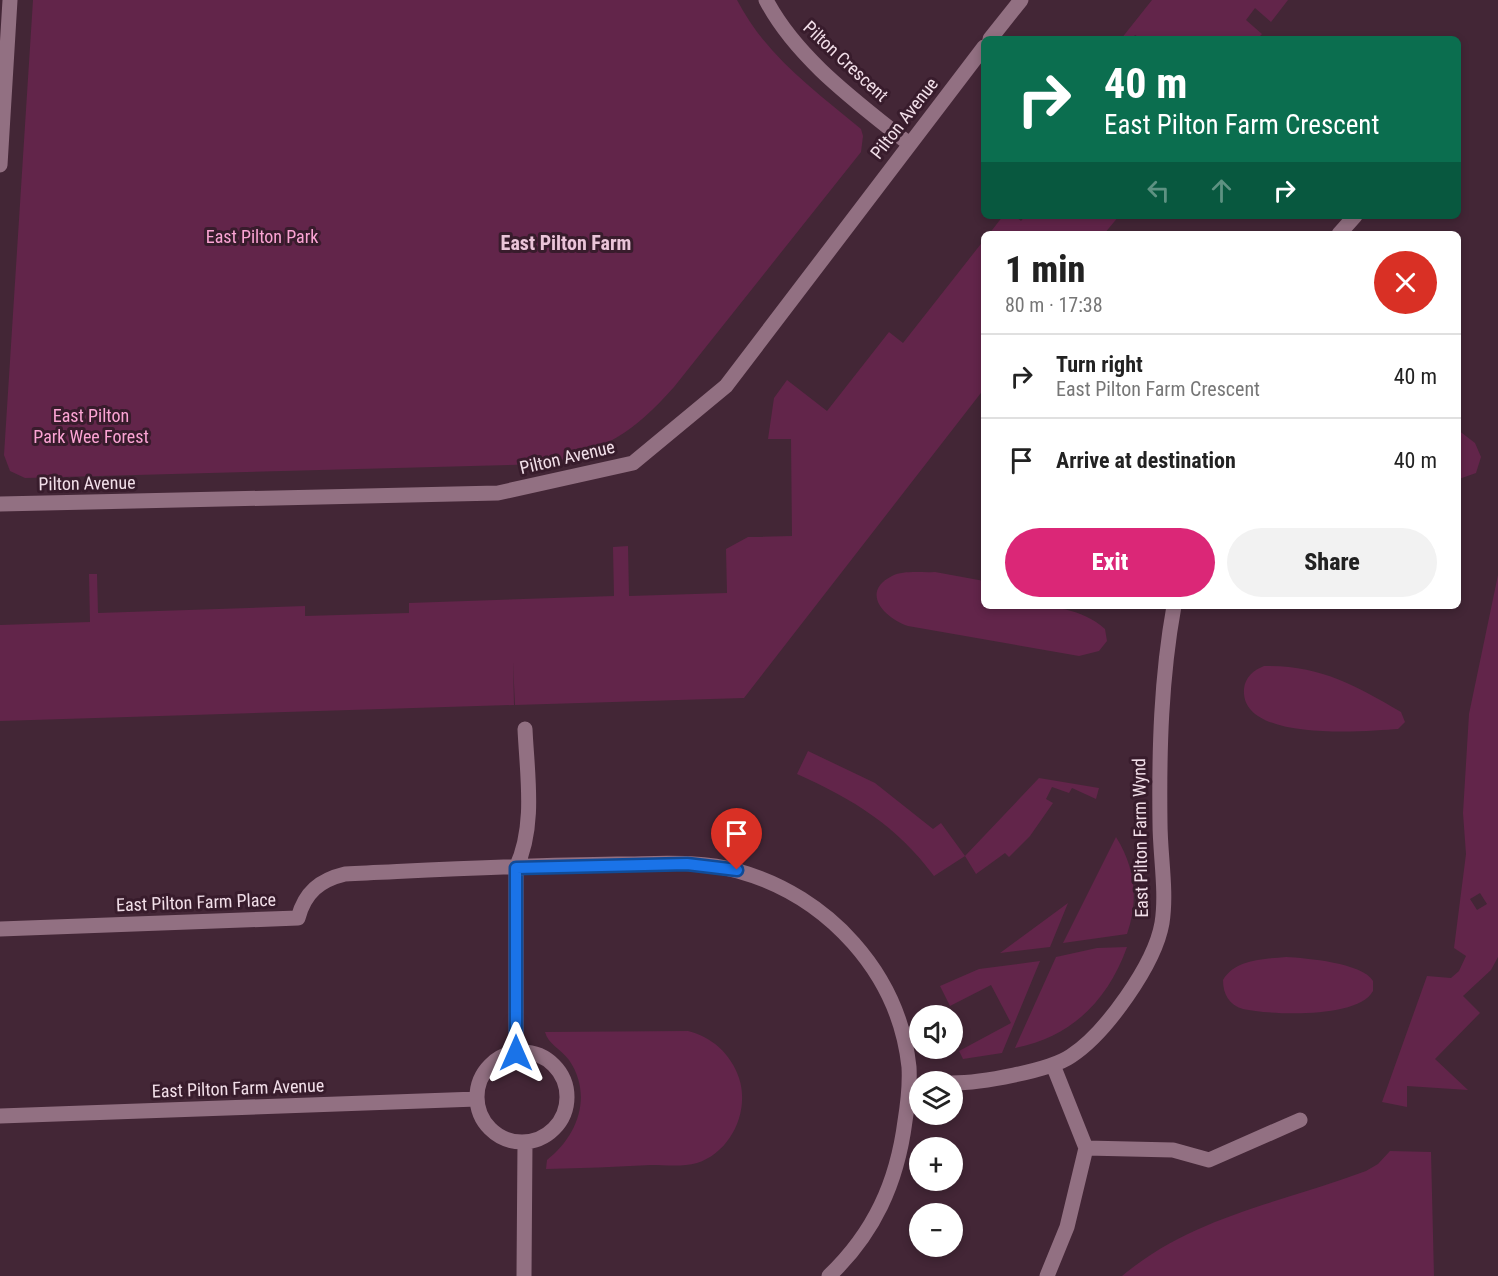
<!DOCTYPE html>
<meta charset="utf-8">
<style>
:root{--surface:#fff;--page:#f2f2f2;--text:#222;--muted:#767676;--line:#e0e0e0;--accent:#db2777}
body{margin:0;font-family:"Roboto Condensed",sans-serif;background:var(--page);color:var(--text);height:100vh;display:flex;flex-direction:column;font-size:22px;white-space:nowrap}
*{box-sizing:border-box;margin:0}
p{font-size:20px;color:var(--muted)}
.icon{flex:none;width:33px;height:33px;fill:none;stroke:currentColor;stroke-width:2;stroke-linecap:round;stroke-linejoin:round}
.map{position:relative;flex:1;overflow:hidden}
.sheet{position:absolute;left:981px;top:231px;width:480px;height:378px;display:flex;flex-direction:column;background:var(--surface);border-radius:9px;box-shadow:0 3px 9px #0003}
.sheet>*{flex:none}
.top-card{position:absolute;left:981px;top:36px;width:480px;height:183px;border-radius:9px;box-shadow:0 3px 9px #0003;background:#0b6e4f;color:#fff;overflow:hidden}
.tools{position:absolute;left:909px;top:1005px;display:grid;gap:12px}
.tools a{display:grid;place-items:center;width:54px;height:54px;border-radius:50%;background:var(--surface);box-shadow:0 3px 9px #0003;font-size:30px}
.pin{position:absolute;display:grid;place-items:center;width:51px;height:51px;color:#fff;margin:-62px -26px;border-radius:50% 50% 50% 0;rotate:-45deg;box-shadow:0 0 6px #0007}
.pin .icon{rotate:45deg}
.me{position:absolute;width:66px;margin:-33px;rotate:0deg;stroke-linejoin:round;filter:drop-shadow(0 0 4px #0008)}
.turn{display:flex;align-items:center;gap:21px;height:126px;padding:0 24px;font-size:27px}
.turn .icon{width:78px;height:78px;stroke-width:2.5}
.turn b{display:block;font-size:42px;line-height:51px}
.lanes{display:flex;align-items:center;height:57px;padding:0 24px;background:#0003;justify-content:center;gap:30px;direction:ltr}
.lanes .off{opacity:.35}
.round{display:grid;place-items:center;flex:none;width:63px;height:63px;border-radius:32px;background:var(--page)}
.overview{display:flex;align-items:center;justify-content:space-between;height:102px;padding:0 24px}
h1{font-size:36px;font-weight:800;line-height:45px}
.cta{display:flex;gap:12px;margin-top:auto;padding:12px 24px}
.cta a{flex:1;height:69px;border-radius:36px;background:var(--accent);color:#fff;font-size:24px;font-weight:800;line-height:69px;text-align:center}
.cta a+a{background:var(--page);color:var(--text)}
ul{padding:0;list-style:none}
li{display:flex;align-items:center;gap:18px;height:84px;padding:0 24px;border-top:2px solid var(--line)}
li div{flex:1}
li b{display:block;font-size:22px}
li em{font-style:normal}
.map>svg:first-child{display:block}
.green{fill:#62254a;fill-rule:evenodd}
.lines{fill:none;stroke-linecap:round;stroke-linejoin:round}
.street{stroke:#927082;stroke-width:15}
.route-casing{stroke:#114b97;stroke-width:15}
.route{stroke:#1a73e8;stroke-width:10}
.labels{text-anchor:middle;dominant-baseline:central;stroke-width:6;stroke-linejoin:round;paint-order:stroke}
.street-label{font-size:18px;fill:#f2dfe9;stroke:#381c2c}
.park-label{font-size:18px;fill:#fba4d4;stroke:#381c2c}
.neighbourhood-label{font-size:20px;font-weight:bold;fill:#eac4d8;stroke:#381c2c}
</style>
<div class="map">
<svg width="1498" height="1276" viewBox="0 0 1498 1276">
<rect width="100%" height="100%" fill="#432636"/>
<path class="green" d="M 33,0 L 737,0 C 767,57 812,88 861,129 L 863,136 L 861,152 L 674,387 C 633,433 605,450 545,464 L 25,478 L 10,471 L 4,455 Z
M 1152,0 L 1288,0 L 1271,22 L 1255,8 L 1246,20 L 1262,34 L 1257,39 L 1141,39 L 1135,35 L 1132,39 L 1121,39 Z
M 1003,216 L 1015,216 L 1021,221 L 1025,216 L 1119,216 L 1104,234 L 989,234 Z
M 984,240 L 984,389 L 744,698 L 515,705 L 513,662 L 514,705 L 0,721 L 0,625 L 90,622 L 89,574 L 97,574 L 98,613 L 305,606 L 305,616 L 409,613 L 409,603 L 614,596 L 613,547 L 628,546 L 629,596 L 727,593 L 726,549 L 748,537 L 792,536 L 791,439 L 768,439 L 774,398 L 787,380 L 827,411 L 889,332 L 903,343 Z
M 1458,430 L 1475,443 L 1481,457 L 1476,473 L 1459,479 Z
M 935,572 L 984,581 L 984,606 C 1024,606 1073,600 1105,629 L 1107,641 L 1099,651 L 1079,656 L 908,626 C 884,618 860,592 892,576 C 904,570 922,573 935,572 Z
M 1498,575 L 1498,957 L 1491,970 L 1463,996 L 1480,1013 L 1435,1059 L 1468,1090 L 1407,1086 L 1407,1107 L 1382,1102 L 1427,976 L 1451,978 L 1459,971 L 1466,956 L 1454,948 L 1466,854 L 1463,813 L 1469,714 ZM 1480,893 L 1487,904 L 1477,910 L 1470,899 Z
M 1264,666 C 1320,665 1355,685 1401,712 L 1405,722 L 1398,729 C 1366,731 1240,743 1244,689 C 1245,677 1254,670 1264,666 Z
M 808,751 L 875,783 L 933,829 L 941,823 L 965,856 L 1039,778 L 1099,788 L 1096,799 L 1072,788 L 1069,793 L 1052,787 L 1046,799 L 1053,803 L 1030,836 L 1009,857 L 1005,853 L 976,874 L 965,856 L 934,876 C 897,826 853,799 797,774 Z
M 1116,837 C 1135,867 1139,900 1127,934 L 1063,943 Z
M 1068,903 L 1050,947 L 1000,953 Z
M 1127,947 C 1108,1000 1072,1037 1015,1048 L 1056,957 L 1097,948 Z
M 1286,957 C 1306,958 1363,963 1373,981 L 1373,991 C 1358,1019 1271,1015 1243,1009 C 1229,1005 1223,994 1223,980 C 1235,959 1264,959 1286,957 Z
M 1040,961 L 1002,1053 L 963,1059 L 959,1051 L 1011,1023 L 991,985 L 950,1006 L 940,986 L 979,969 Z
M 688,1031 C 712,1037 731,1054 739,1078 C 750,1111 731,1152 697,1163 C 683,1167 665,1165 651,1165 C 616,1167 581,1168 546,1169 L 547,1160 C 578,1136 593,1095 569,1060 C 561,1049 548,1044 545,1032 Z
M 1390,1151 L 1431,1152 L 1434,1276 L 1122,1276 C 1193,1216 1281,1203 1366,1171 L 1378,1164 Z"/>
<g class="lines">
<path class="street" d="M 766,0 C 797,59 857,102 908,143
M 990,39 L 1021,0
M 0,165 L 10,0
M 1339,234 L 1355,216
M 0,504 L 498,493 L 633,463 L 726,386 L 984,47
M 0,929 L 298,918 C 305,892 320,880 345,874 C 435,870 526,865 617,864 C 657,864 699,860 738,871 C 828,896 899,973 909,1067 C 910,1086 908,1103 905,1121 C 897,1183 874,1233 829,1276
M 516,1052 L 516,868 C 536,826 527,774 525,729
M477 1097a45 45 0 1 1 90 0a45 45 0 1 1-90 0Z
M 1053,1065 L 1086,1148 L 1173,1150 L 1209,1160 L 1300,1120
M 952,1083 C 980,1083 1049,1071 1071,1056 C 1106,1033 1155,964 1162,923 C 1167,891 1160,855 1160,823 C 1159,750 1161,678 1174,606
M 0,1116 L 477,1099
M 524,1276 L 525,1142
M 1047,1276 L 1067,1227 L 1086,1148"/>
</g>
<g class="lines">
<g class="route-casing">
<path id="route" d="M 516,1053 L 516,868 L 687,864 L 737,870"/>
</g>
<use href="#route" class="route"/>
</g>
<g class="labels">
<g class="street-label">
<text transform="translate(846 61) rotate(43)">Pilton Crescent</text>
<text transform="translate(904 118) rotate(-52)">Pilton Avenue</text>
<text transform="translate(567 457) rotate(-13)">Pilton Avenue</text>
<text transform="translate(87 483) rotate(-1)">Pilton Avenue</text>
<text transform="translate(1140 838) rotate(-91)">East Pilton Farm Wynd</text>
<text transform="translate(196 902) rotate(-2)">East Pilton Farm Place</text>
<text transform="translate(238 1088) rotate(-2)">East Pilton Farm Avenue</text>
</g>
<g class="park-label">
<text x="262" y="236">East Pilton Park</text>
<text x="91" y="415">East Pilton<tspan x="91" dy="21">Park Wee Forest</tspan></text>
</g>
<g class="neighbourhood-label">
<text x="566" y="243">East Pilton Farm</text>
</g>
</g>
</svg>
<div class="tools">
<a><svg class="icon" aria-label="sound" viewBox="0 0 24 24"><path d="M4 9h4l5-4v14l-5-4H4zM17 9q2 3 0 6"/></svg></a>
<a><svg class="icon" aria-label="layers" viewBox="0 0 24 24"><path d="M12 4l9 5-9 5-9-5zM3 14l9 5 9-5"/></svg></a>
<a>+</a>
<a>−</a>
</div>
<div class="pin" style="left:737px;top:870px;background:#d93025"><svg class="icon" aria-label="arrive" viewBox="0 0 24 24"><path d="M6 21V4h12l-3 4 3 4H6"/></svg></div>
<svg class="me" style="left:516px;top:1053px" viewBox="-20 -20 40 40"><path d="M0-17L14 15 0 8-14 15z" fill="#1a73e8" stroke="#fff" stroke-width="4"/></svg>
<div class="top-card">
<div class="turn"><svg class="icon" aria-label="right" viewBox="0 0 24 24"><path d="M7 20v-9h11M14 6l5 5-5 5"/></svg><div><b>40 m</b>East Pilton Farm Crescent</div></div>
<div class="lanes"><svg class="icon off" aria-label="left" viewBox="0 0 24 24"><path d="M17 20v-9H6M10 6l-5 5 5 5"/></svg><svg class="icon off" aria-label="ahead" viewBox="0 0 24 24"><path d="M12 20V5M6 11l6-6 6 6"/></svg><svg class="icon" aria-label="right" viewBox="0 0 24 24"><path d="M7 20v-9h11M14 6l5 5-5 5"/></svg></div>
</div>
<section class="sheet">
<div class="overview"><div><h1>1 min</h1><p>80 m · 17:38</p></div><a class="round" style="background:#d93025;color:#fff"><svg class="icon" aria-label="close" viewBox="0 0 24 24"><path d="M6 6l12 12M18 6L6 18"/></svg></a></div>
<ul>
<li><svg class="icon" aria-label="right" viewBox="0 0 24 24"><path d="M7 20v-9h11M14 6l5 5-5 5"/></svg><div><b>Turn right</b><p>East Pilton Farm Crescent</p></div><em>40 m</em></li>
<li><svg class="icon" aria-label="arrive" viewBox="0 0 24 24"><path d="M6 21V4h12l-3 4 3 4H6"/></svg><div><b>Arrive at destination</b></div><em>40 m</em></li>
</ul>
<div class="cta"><a>Exit</a><a>Share</a></div>
</section>
</div>
